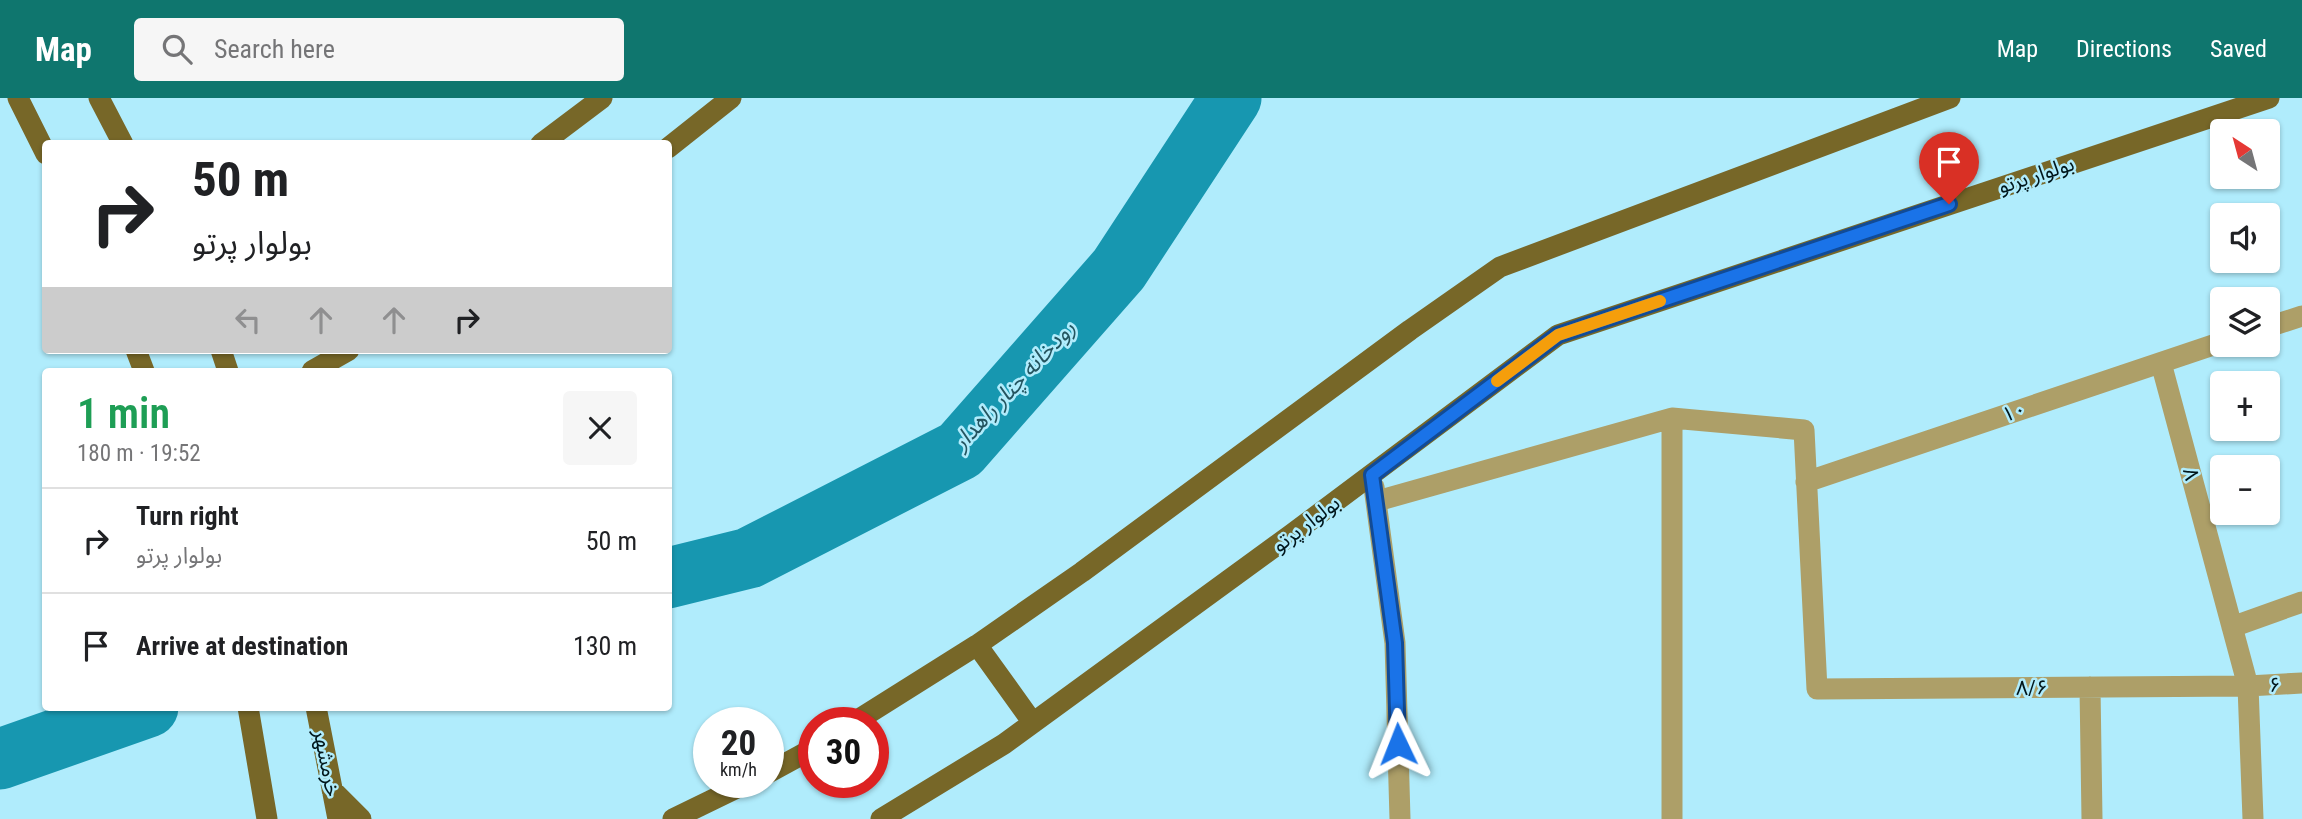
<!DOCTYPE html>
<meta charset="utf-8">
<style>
:root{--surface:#fff;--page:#f6f6f6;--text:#202124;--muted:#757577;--line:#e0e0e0;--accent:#0f766e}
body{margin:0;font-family:"Roboto Condensed","Noto Sans Arabic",sans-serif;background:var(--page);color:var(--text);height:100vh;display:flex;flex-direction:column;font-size:26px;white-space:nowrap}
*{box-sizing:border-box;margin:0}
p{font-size:23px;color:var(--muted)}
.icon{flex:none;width:38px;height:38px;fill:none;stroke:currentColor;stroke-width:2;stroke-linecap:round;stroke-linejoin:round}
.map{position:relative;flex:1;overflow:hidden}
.panel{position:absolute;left:42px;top:270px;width:630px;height:343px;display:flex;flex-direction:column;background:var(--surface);border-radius:7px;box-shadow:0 2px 5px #0004}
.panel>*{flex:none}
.hud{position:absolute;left:42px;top:42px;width:630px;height:214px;border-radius:7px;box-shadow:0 2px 5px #0004;background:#fff;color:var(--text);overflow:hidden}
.needle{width:46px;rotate:324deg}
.controls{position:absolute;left:2210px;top:21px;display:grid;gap:14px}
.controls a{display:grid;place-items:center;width:70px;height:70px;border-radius:7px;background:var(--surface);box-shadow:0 2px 5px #0004;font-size:35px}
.speed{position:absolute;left:693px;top:609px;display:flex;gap:14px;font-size:35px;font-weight:700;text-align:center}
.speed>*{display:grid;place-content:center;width:91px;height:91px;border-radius:50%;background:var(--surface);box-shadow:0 2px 5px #0004;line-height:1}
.speed small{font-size:18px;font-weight:400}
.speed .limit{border:10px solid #d22;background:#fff;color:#111}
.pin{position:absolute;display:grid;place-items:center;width:60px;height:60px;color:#fff;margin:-72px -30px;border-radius:50% 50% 50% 0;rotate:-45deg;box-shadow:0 0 7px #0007}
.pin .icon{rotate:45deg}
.me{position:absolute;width:77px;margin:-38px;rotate:358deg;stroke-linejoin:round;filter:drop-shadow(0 0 5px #0008)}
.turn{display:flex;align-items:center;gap:24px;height:147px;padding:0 35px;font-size:32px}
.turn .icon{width:91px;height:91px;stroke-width:2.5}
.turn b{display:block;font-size:49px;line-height:60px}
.lanes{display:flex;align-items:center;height:66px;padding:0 35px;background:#0003;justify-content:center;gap:35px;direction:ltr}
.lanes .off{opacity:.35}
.round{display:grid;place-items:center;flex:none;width:74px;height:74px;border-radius:7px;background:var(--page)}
.summary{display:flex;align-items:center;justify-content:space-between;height:119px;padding:0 35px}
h1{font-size:42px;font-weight:600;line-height:52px;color:#1e9e55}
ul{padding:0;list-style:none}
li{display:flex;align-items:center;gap:21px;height:105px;padding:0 35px;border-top:2px solid var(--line)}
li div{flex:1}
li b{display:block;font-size:26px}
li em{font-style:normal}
header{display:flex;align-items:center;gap:42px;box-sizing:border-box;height:98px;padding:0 35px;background:var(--accent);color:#fff}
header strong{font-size:33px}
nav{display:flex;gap:38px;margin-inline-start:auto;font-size:24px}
.search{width:490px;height:63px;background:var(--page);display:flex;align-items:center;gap:18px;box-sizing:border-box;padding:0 24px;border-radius:7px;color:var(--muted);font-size:26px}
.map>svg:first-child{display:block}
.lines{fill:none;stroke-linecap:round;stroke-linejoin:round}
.river{stroke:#1797b0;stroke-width:61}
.minor{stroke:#ad9f68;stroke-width:21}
.major{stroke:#776728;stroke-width:21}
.route-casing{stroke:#114b97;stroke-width:18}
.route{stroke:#1a73e8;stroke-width:12}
.slow{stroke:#f59e0b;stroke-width:12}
.labels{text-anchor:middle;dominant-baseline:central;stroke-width:5;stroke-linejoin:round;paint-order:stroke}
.street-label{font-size:21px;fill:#00161b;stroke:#b0ecfc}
.water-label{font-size:23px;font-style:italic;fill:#24545f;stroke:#b0ecfc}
</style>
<header>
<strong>Map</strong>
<div class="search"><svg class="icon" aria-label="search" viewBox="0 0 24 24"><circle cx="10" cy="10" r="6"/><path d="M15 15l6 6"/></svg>Search here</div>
<nav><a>Map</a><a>Directions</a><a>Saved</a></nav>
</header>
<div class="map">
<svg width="2302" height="721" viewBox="0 0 2302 721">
<rect width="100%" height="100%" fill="#b0ecfc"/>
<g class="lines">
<path class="river" d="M 668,480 L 749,460 L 960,352 L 1119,171 L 1231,0
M 0,661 L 148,609"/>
<path class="minor" d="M 2268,229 L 2302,218
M 2161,265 L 2248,588 L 2253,721
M 1806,384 L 2222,244
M 1374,389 L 1395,545 L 1400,721
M 1377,403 L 1672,320 L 1804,332 L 1817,591 L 2248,588 L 2302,585
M 2232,529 L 2302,504
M 2090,589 L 2092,721
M 1672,721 L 1672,320"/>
<path class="major" d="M 18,0 L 46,56
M 99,0 L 123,46
M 541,46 L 602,0
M 668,50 L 731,0
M 136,252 L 144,273
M 221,252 L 228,273
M 312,273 L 349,252
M 977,547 L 1033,625
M 248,609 L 267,721
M 316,609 L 338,721
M 853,625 L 977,547 L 1082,474 L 1410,232 L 1500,169 L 1950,0
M 768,675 L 814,650
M 332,692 L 361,721
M 673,721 L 749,684
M 881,721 L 1004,646 L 1292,436 L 1558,237 L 2269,0"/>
</g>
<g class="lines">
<g class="route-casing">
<path id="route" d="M 1398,646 L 1395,545 L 1372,377 L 1558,237 L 1949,106"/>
</g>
<use href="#route" class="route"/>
<path class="slow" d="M 1497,283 L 1558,237 L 1660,203"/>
</g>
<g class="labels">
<g class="street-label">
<text transform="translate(2036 77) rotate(-18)">بولوار پرتو</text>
<text transform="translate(2014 314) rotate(-19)">۱۰</text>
<text transform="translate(2191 376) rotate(75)">۸</text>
<text transform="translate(1306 426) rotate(-37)">بولوار پرتو</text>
<text transform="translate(2275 587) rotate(-3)">۶</text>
<text x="2032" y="590">۸/۶</text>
<text transform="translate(327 665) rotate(79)">خرمشهر</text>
</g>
<g class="water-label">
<text transform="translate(1014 287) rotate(-47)">رودخانه چنار راهدار</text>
</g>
</g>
</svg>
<div class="controls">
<a><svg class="needle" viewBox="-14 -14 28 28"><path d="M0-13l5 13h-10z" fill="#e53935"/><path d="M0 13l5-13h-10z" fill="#757577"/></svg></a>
<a><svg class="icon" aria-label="sound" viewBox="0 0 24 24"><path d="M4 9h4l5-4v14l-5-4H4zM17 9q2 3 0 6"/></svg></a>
<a><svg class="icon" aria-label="layers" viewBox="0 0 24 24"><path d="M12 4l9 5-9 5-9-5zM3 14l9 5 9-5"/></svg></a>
<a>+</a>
<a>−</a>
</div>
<div class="speed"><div>20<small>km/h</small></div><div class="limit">30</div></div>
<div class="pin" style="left:1949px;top:106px;background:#d93025"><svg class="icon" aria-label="arrive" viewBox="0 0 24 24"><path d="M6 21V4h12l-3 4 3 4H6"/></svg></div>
<svg class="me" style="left:1398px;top:646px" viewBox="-20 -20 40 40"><path d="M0-17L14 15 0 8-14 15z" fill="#1a73e8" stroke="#fff" stroke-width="4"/></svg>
<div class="hud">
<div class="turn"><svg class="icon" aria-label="right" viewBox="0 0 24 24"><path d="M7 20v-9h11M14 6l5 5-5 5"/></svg><div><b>50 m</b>بولوار پرتو</div></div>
<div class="lanes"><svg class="icon off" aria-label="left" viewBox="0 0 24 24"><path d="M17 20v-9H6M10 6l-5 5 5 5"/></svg><svg class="icon off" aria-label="ahead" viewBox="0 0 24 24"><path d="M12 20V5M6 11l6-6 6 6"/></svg><svg class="icon off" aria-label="ahead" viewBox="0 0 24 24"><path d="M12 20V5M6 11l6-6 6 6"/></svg><svg class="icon" aria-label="right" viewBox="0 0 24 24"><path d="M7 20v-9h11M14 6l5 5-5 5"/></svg></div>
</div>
<section class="panel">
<div class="summary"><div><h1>1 min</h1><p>180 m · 19:52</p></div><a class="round"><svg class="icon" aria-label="close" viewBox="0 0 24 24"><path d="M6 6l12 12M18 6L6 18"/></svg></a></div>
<ul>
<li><svg class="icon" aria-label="right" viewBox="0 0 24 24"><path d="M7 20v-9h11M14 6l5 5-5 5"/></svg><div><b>Turn right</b><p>بولوار پرتو</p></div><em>50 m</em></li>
<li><svg class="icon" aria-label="arrive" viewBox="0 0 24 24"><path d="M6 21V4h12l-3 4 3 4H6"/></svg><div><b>Arrive at destination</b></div><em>130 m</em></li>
</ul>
</section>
</div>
